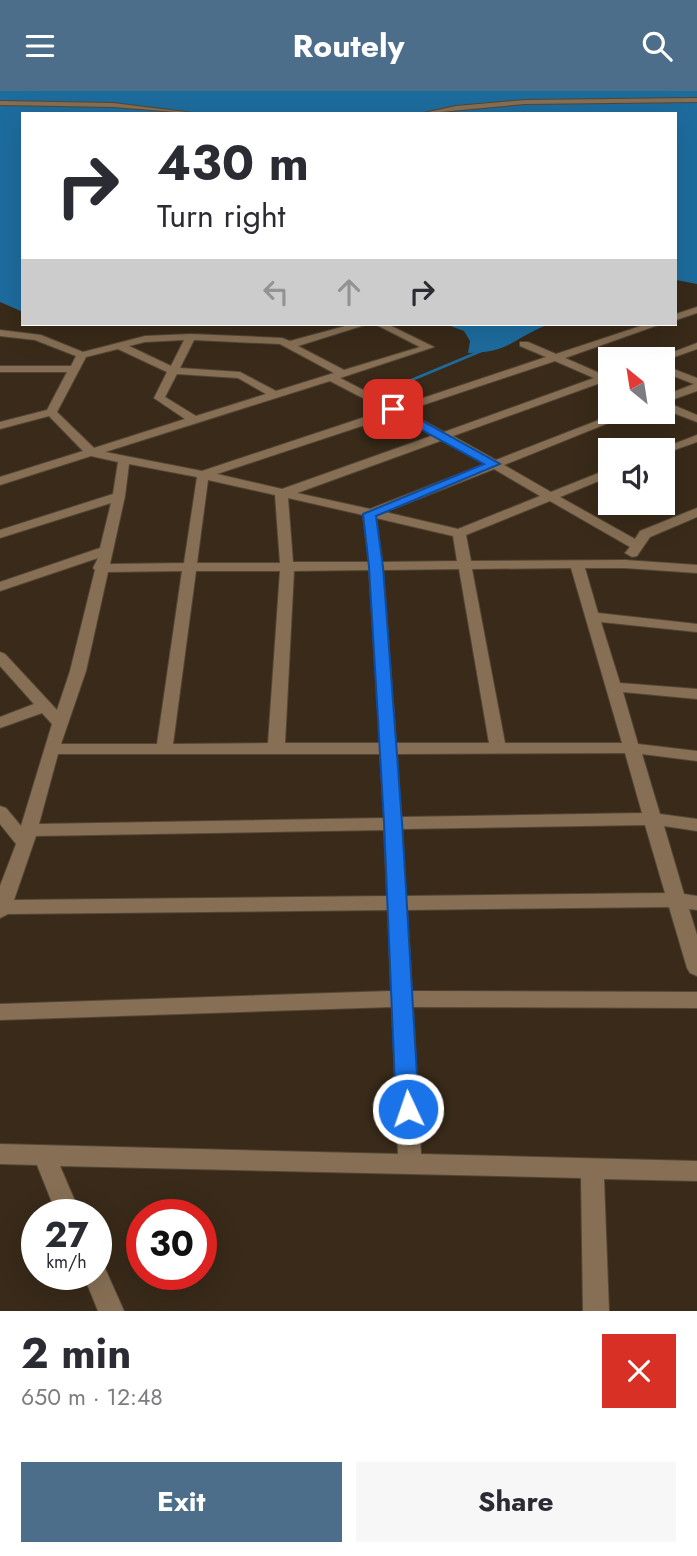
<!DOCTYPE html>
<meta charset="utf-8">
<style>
:root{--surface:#fff;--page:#f7f7f7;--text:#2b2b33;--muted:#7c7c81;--accent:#4c6e8b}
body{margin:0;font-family:Jost,sans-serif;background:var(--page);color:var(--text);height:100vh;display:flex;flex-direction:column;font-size:26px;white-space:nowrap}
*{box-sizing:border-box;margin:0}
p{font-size:23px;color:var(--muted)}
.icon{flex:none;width:38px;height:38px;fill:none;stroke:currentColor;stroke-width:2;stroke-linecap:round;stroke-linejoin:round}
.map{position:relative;height:1220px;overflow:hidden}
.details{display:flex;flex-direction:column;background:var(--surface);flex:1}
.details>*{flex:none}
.banner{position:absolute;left:21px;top:21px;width:656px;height:214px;border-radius:0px;box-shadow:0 7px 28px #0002;background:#fff;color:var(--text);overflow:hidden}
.needle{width:46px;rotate:330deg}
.tools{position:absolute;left:598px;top:256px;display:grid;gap:14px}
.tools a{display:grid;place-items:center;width:77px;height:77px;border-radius:0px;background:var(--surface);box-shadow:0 7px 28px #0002;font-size:35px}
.speed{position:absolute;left:21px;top:1108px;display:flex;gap:14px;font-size:35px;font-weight:700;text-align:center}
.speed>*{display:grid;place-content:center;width:91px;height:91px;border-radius:50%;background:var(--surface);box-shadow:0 7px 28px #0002;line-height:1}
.speed small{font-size:18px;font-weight:400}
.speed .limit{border:10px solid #d22;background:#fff;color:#111}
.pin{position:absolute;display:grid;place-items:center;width:60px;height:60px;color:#fff;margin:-30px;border-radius:14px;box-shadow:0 4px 10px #0006}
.me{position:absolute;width:77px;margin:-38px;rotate:357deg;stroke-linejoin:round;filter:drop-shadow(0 0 5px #0008)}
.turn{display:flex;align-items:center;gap:24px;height:147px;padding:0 21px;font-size:32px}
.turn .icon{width:91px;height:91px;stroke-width:2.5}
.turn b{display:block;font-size:49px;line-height:60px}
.lanes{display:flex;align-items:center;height:66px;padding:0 21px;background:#0003;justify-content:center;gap:35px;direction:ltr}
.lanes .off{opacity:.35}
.round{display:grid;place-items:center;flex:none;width:74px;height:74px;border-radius:0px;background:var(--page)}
.overview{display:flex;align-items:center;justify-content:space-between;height:119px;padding:0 21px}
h1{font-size:42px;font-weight:700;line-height:52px}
.primary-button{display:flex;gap:14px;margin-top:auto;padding:14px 21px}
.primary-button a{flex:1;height:80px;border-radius:0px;background:var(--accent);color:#fff;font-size:28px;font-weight:700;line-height:80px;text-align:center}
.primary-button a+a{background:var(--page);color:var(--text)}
header{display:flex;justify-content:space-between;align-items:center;height:91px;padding:0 21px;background:var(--accent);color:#fff;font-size:32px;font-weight:700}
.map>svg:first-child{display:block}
.water{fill:#1d6c9e}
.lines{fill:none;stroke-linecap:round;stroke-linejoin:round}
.stream{stroke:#1d6c9e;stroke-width:2.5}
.minor-casing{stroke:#544636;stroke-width:2}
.minor{fill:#866f54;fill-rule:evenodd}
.route{fill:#1a73e8;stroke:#114b97;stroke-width:2}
</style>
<header><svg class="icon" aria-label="menu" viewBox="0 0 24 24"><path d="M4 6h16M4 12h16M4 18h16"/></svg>Routely<svg class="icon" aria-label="search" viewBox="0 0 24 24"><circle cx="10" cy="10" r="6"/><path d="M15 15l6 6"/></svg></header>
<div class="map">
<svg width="697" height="1220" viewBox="0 0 697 1220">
<rect width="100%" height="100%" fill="#392a19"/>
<path class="water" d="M 0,0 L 697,0 L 697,193 L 676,189 L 676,23 L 23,23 L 23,221 L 0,211 Z
M 445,233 L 544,233 L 547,234 C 512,248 509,262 468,262 L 470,250 L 464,240 Z"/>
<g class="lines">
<path class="stream" d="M 402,293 L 481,260"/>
<g class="minor-casing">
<path id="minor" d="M 697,7 L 697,11 L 525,13 L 419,23 L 456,15 L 525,9 Z
M 0,10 L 113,12 L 202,23 L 113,16 L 0,14 Z
M 697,216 L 697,222 L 676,229 L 676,223 Z
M 353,233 L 368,233 L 298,255 L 344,279 L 420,256 L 375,233 L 387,233 L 434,256 L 340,287 L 396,316 L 546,266 L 520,255 L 520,251 L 528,251 L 556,263 L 647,233 L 661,233 L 565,267 L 604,284 L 611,282 L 611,293 L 603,291 L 453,345 L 496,369 L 622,320 L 638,320 L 504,374 L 551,401 L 611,377 L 611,385 L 560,406 L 635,448 L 640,440 L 697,417 L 697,426 L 650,446 L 637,465 L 632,466 L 625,462 L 630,456 L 550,410 L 466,444 L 471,470 L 625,469 L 697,474 L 697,482 L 625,477 L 585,477 L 598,522 L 697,533 L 697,541 L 601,531 L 620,592 L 697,598 L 697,608 L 623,601 L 638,653 L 697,660 L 697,670 L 642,663 L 660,723 L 697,728 L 697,740 L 664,735 L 684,803 L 697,805 L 697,819 L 689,818 L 697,844 L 697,885 L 690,882 L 687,877 L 669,816 L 407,819 L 412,900 L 697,901 L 697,917 L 413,916 L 421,1063 L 697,1070 L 697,1090 L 604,1088 L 609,1220 L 583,1220 L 581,1087 L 60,1075 L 81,1124 L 57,1124 L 37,1074 L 0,1073 L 0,1053 L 398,1063 L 392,916 L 0,929 L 0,913 L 391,900 L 388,819 L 8,823 L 0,827 L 0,795 L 16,753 L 0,733 L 0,715 L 6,717 L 21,735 L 52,633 L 42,622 L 0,637 L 0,626 L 34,613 L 0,575 L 0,561 L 5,563 L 57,619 L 70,580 L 95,479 L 93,477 L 98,467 L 0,500 L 0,491 L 100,457 L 111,412 L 0,447 L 0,439 L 113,403 L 118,371 L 91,365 L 0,394 L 0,386 L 83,360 L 49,325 L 0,338 L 0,331 L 47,319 L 67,281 L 0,281 L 0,275 L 71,275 L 76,265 L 35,249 L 0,245 L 0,239 L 41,244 L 83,261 L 145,245 L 191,243 L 282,247 L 290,250 ZM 184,249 L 171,275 L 129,255 L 145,251 ZM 194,249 L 280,253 L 334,282 L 276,300 L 240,281 L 180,277 ZM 118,258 L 167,281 L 154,307 L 185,328 L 94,357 L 57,321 L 86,266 ZM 555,270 L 594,287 L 444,341 L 405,320 ZM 177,283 L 238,287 L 266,303 L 196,325 L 165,306 ZM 330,290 L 386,319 L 202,380 L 105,361 ZM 395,324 L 434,344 L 282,398 L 217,383 ZM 443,349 L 485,373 L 370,418 L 297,402 ZM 129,373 L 197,386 L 184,472 L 110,473 L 125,405 ZM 494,378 L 540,405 L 458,438 L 385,421 ZM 208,389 L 275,404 L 280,472 L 197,472 ZM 288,407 L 363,424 L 369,471 L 293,471 ZM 376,427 L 453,445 L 457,470 L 382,471 ZM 571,477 L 622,652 L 505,652 L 472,478 ZM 459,478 L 489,652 L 396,652 L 383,479 ZM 369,479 L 380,652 L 285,652 L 294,480 ZM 182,480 L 157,653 L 61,653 L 86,580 L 108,481 ZM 196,480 L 280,480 L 268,652 L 173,653 ZM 625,662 L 642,722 L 401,726 L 397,663 ZM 58,663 L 380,663 L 384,727 L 39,733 ZM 645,734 L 665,802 L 406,805 L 402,738 ZM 384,739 L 387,805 L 14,809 L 36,745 Z
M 697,252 L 697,258 L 663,270 L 663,268 L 655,268 Z
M 663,274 L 697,287 L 697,300 L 666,311 L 697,324 L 697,331 L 663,318 L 663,305 L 694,293 L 663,281 Z
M 697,344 L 697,351 L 663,363 L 663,359 L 658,359 Z
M 96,1172 L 104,1175 L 124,1220 L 98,1220 L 83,1183 L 96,1183 Z"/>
</g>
<use href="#minor" class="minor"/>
</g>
<path class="route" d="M 389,316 L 397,316 L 500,373 L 376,425 L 383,476 L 402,731 L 419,1018 L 416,1025 L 408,1028 L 400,1025 L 396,1018 L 384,731 L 369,476 L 363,423 L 484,373 L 389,321 Z"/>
</svg>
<div class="tools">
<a><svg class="needle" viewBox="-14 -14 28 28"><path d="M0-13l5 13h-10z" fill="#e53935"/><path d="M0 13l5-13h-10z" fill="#7c7c81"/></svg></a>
<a><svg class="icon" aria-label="sound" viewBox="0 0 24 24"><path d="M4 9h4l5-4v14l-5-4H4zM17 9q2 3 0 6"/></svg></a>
</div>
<div class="speed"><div>27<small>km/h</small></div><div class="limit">30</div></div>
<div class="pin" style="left:393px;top:318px;background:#d93025"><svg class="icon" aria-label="arrive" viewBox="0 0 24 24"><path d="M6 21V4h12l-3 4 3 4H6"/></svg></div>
<svg class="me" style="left:408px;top:1018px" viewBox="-20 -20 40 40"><circle r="17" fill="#1a73e8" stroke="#fff" stroke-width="3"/><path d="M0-11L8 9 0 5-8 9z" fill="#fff"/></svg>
<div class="banner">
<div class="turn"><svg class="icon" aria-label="right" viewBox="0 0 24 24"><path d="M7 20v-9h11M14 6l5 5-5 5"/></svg><div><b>430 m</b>Turn right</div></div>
<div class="lanes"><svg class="icon off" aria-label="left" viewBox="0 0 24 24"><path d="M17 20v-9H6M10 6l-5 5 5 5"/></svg><svg class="icon off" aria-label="ahead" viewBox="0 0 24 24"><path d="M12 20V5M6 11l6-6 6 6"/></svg><svg class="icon" aria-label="right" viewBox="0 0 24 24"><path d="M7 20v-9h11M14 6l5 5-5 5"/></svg></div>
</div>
</div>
<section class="details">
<div class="overview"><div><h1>2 min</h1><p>650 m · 12:48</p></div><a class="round" style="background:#d93025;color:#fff"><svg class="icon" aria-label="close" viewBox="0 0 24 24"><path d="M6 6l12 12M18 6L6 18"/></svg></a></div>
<div class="primary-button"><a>Exit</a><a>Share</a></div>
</section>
